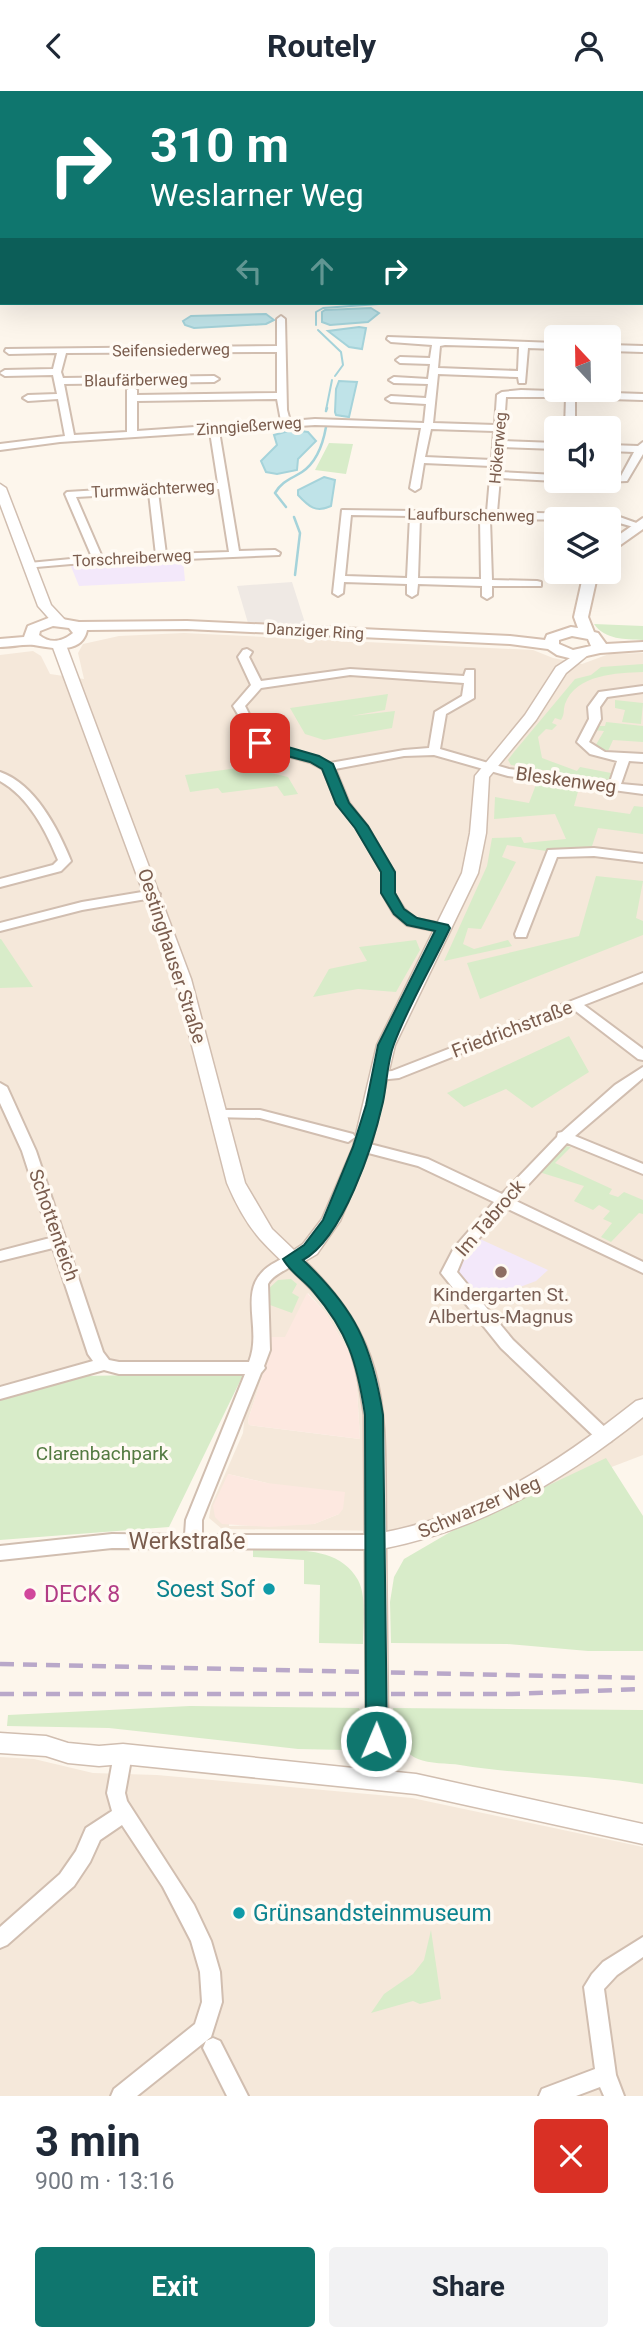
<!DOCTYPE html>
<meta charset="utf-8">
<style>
:root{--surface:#fff;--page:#f2f2f3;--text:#1f2937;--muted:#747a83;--accent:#0f766e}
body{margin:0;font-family:Roboto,sans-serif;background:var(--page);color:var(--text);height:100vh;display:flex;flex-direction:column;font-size:26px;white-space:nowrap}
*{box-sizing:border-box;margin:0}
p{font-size:23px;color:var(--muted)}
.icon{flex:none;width:38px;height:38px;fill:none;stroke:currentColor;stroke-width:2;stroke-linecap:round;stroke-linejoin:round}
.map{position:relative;height:2005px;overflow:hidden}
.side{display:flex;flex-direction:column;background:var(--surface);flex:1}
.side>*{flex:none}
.banner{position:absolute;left:0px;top:0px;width:644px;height:214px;box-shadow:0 7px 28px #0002;background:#0f766e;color:#fff;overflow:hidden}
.needle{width:46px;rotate:338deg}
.buttons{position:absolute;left:544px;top:234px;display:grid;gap:14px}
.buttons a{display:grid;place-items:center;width:77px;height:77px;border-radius:7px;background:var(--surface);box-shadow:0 7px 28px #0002;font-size:35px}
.pin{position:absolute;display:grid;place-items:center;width:60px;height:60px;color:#fff;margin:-30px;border-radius:14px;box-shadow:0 4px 10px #0006}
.me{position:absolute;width:77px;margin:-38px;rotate:1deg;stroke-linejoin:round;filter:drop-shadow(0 0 5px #0008)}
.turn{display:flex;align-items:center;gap:24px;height:147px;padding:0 35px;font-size:32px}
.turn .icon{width:91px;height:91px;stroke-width:2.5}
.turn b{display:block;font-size:49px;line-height:60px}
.lanes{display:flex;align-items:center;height:66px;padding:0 35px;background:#0003;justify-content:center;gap:35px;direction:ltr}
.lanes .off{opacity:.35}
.round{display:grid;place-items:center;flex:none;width:74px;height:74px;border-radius:7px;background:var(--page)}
.headline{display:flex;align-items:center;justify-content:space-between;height:119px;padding:0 35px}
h1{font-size:42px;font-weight:700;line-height:52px}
.action{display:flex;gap:14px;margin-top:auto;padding:14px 35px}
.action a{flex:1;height:80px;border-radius:7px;background:var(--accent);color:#fff;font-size:28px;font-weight:700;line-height:80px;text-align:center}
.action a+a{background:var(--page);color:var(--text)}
header{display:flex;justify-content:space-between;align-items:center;height:91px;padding:0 35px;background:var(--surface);font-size:32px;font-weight:700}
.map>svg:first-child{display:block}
.residential{fill:#f5e8da;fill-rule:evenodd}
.commercial{fill:#fde8e0}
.industrial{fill:#efe9e4}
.education{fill:#f3e8fa}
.green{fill:#d8ecc9}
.water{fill:#bfe3e8;stroke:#a5d3da;stroke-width:2}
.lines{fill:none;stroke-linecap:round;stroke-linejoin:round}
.stream-far1{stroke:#a5d3da;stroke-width:2}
.stream{stroke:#a5d3da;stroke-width:2.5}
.minor-casing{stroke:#d1beb0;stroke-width:4}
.tertiary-casing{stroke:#d1beb0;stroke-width:3}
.secondary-casing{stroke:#d6c0b0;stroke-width:4}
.primary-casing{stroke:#dad1cd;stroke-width:3}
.minor{fill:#fff;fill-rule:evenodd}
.tertiary{fill:#fff;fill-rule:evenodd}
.secondary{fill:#fff;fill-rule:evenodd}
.primary{fill:#fbd9a5;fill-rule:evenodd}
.rail{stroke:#b9a8c9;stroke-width:4.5;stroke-dasharray:14 9;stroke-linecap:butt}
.route{fill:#0f766e;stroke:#0a4d48;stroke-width:2}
.education-dot{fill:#8d6e63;stroke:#fffaf3;stroke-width:2.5}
.culture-dot{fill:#0f9aa8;stroke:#fffaf3;stroke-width:2.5}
.hotel-dot{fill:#d1479c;stroke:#fffaf3;stroke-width:2.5}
.labels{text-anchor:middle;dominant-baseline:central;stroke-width:7;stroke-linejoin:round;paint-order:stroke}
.far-street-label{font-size:16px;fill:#7a5c4d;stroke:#fffaf3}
.street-label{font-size:19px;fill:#7a5c4d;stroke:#fffaf3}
.education-label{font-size:19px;fill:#785e54;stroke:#fffaf3}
.park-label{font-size:19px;fill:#537a41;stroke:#fffaf3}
.near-street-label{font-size:23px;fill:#7a5c4d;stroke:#fffaf3}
.near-culture-label{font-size:23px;fill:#0d838f;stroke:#fffaf3;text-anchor:end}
.near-hotel-label{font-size:23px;fill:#b23c85;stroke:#fffaf3;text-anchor:start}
</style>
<header><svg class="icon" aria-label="back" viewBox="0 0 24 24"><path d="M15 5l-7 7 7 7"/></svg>Routely<svg class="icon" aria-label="person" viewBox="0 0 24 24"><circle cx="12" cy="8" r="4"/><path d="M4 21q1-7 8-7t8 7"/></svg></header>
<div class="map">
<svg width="643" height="2005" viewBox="0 0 643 2005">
<rect width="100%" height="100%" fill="#fdf6ec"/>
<path class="residential" d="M 184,542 L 533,559 L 553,567 L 582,573 L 609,563 L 643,562 L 643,1364 L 452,1437 L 395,1440 L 222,1438 L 209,1427 L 211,1415 L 243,1342 L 250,1270 L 99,1269 L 0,1297 L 0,564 L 33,560 L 41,565 L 50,583 L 84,588 L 78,562 L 83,553 L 119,545 ZM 308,1202 L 325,1221 L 349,1261 L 356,1282 L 360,1348 L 249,1334 L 248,1329 L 269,1264 L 270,1246 L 285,1247 ZM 228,1383 L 267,1392 L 339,1423 L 314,1433 L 229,1435 Z
M 0,1666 L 34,1668 L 93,1682 L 157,1684 L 412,1707 L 643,1756 L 643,2005 L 0,2005 Z"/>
<path class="commercial" d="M 307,1202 L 325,1221 L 349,1261 L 356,1282 L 360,1348 L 249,1334 L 248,1329 L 269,1264 L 270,1246 L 285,1246 Z
M 228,1383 L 267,1392 L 345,1401 L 343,1418 L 339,1423 L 314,1433 L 269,1436 L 222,1433 L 215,1426 L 213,1415 Z"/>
<path class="industrial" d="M 292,491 L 306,535 L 248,532 L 237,495 Z"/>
<path class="education" d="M 183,468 L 185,490 L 79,495 L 70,473 Z
M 480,1148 L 548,1179 L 536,1190 L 480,1211 L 456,1179 Z"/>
<path class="green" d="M 329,352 L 353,353 L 346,383 L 315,379 Z
M 594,533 L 643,535 L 643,549 C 625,548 605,549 594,533 Z
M 643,573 L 643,581 C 617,582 576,583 565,613 C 563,619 565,623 561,629 L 555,627 L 552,632 L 557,634 L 552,639 L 546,638 L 538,646 L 542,667 L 577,680 L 580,676 L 611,682 L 609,690 L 511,674 L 508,669 L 514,661 L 575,588 L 591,584 L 601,576 Z
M 388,603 L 385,619 L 351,625 L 395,620 L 392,637 L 324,649 L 305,643 L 290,617 Z
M 615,609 L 643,612 L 641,633 L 622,631 L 625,619 L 615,617 Z
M 606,631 L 643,635 L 643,651 L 613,649 L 608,660 L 594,657 L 604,640 L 593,639 L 596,635 L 605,635 Z
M 246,676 L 288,686 L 298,703 L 284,705 L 277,695 L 222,702 L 218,697 L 190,701 L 185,684 Z
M 537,691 L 579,697 L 574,715 L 630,723 L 634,715 L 643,716 L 643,743 L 598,737 L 591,758 L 546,760 L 507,754 L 502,766 L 516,771 L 481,838 L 468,837 L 463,853 L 474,858 L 508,849 L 512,855 L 444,870 L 487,775 L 492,747 L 521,746 L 524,752 L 566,748 L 555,723 L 494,728 L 495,706 L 529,712 Z
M 596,785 L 643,790 L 636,827 L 643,830 L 643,844 L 480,908 L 467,872 L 579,845 Z
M 0,848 L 1,848 L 33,896 L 0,897 Z
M 416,849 L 420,859 L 396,901 L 358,898 L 313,906 L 329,878 L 367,870 L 359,856 Z
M 569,945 L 589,981 L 532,1017 L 506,998 L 464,1016 L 447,1002 Z
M 565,1055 L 571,1056 L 555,1072 L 612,1098 L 609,1103 L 618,1106 L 624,1101 L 643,1109 L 643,1123 L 639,1122 L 611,1151 L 601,1146 L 612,1132 L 603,1128 L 610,1120 L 599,1114 L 593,1119 L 574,1110 L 584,1095 L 539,1081 Z
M 291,1188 L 297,1193 L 292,1202 L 299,1206 L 292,1222 L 270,1214 L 266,1200 L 278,1189 Z
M 244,1282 L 169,1436 L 0,1449 L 0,1308 L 84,1285 Z
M 606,1367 L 643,1425 L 643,1560 L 588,1560 L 507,1553 L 391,1552 L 390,1511 L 394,1486 L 404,1468 L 452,1440 Z
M 253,1459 C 287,1460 338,1452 358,1489 C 367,1506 363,1534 363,1553 L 319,1552 L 320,1494 L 304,1493 L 304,1469 L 253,1466 Z
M 190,1615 L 359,1617 C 366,1630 361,1654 347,1659 L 298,1658 L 109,1637 L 7,1635 L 8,1624 Z
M 393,1617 L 643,1619 L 643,1693 C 583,1683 521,1684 460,1674 C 448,1672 429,1673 418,1668 C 397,1659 396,1636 393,1617 Z
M 431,1839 L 441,1908 L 420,1913 L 413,1910 L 371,1922 L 384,1903 L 413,1883 L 424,1869 Z"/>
<path class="water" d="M 371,217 L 379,222 L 368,231 L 330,234 L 322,231 L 322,221 L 325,219 Z
M 266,223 L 274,229 L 266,233 L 194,237 L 185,234 L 183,230 L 191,225 Z
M 359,236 L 366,237 L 362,258 L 349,256 L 328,240 Z
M 339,290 L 357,291 L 349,326 L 336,324 L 335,321 L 336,298 Z
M 292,339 L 308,341 L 316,350 L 298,368 L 297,379 L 277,383 L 266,381 L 261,370 L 277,354 L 274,344 Z
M 324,386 L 335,389 L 331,415 C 316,422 309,416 298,404 L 298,399 Z"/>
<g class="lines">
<path class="stream-far1" d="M 316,234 L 316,221 L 323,217 L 393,212
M 318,239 L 341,261 L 343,274 L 335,285
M 326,319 L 332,289"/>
<path class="stream" d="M 326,320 L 327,317
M 286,416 L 275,402 C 282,390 291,388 302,381 C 317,371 323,353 326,336
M 294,426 L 300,442 L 295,484"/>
<g class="minor-casing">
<path id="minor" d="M 0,0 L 8,0 L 2,2 L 0,5 Z
M 0,161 L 2,161 L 2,165 L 0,165 Z
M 642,171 L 643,171 L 643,175 L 642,175 Z
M 281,225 L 285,228 L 287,319 L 290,330 L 315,328 L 424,332 L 426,313 L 391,311 L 386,308 L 391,305 L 426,307 L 428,293 L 394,292 L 389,289 L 394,286 L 428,288 L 430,273 L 400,272 L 396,269 L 400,266 L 430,267 L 432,254 L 391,251 L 387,248 L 388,246 L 556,252 L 556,258 L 528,257 L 525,292 L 519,292 L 518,286 L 438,283 L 433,332 L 495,334 L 497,304 L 502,301 L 521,299 L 643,303 L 643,309 L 575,307 L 575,338 L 565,338 L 566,306 L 506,306 L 503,350 L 556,352 L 556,358 L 502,356 L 500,381 L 556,384 L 556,390 L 500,387 L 497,421 L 614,424 L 642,434 L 637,437 L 609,429 L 490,428 L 492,489 L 537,490 L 541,491 L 541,495 L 492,495 L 492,505 L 487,508 L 482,505 L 482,495 L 418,493 L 417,503 L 412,506 L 407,503 L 407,493 L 344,491 L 343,502 L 338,505 L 333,502 L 342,419 L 487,421 L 491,375 L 424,372 L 420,397 L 415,400 L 410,397 L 421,337 L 315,334 L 219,340 L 239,460 L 275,459 L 280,462 L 279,464 L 71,473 L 25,477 L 24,475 L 29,472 L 92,466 L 65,403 L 67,401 L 218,392 L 210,341 L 60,351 L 0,359 L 0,353 L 65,345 L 58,308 L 28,310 L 23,307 L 28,304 L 57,303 L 53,284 L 5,285 L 0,282 L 5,279 L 53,278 L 57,262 L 9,263 L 5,260 L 6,258 L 277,255 L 277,228 ZM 445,254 L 519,256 L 518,280 L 438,277 L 440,255 ZM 277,261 L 277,302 L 137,304 L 137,299 L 132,296 L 127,299 L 127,341 L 74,344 L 64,293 L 214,291 L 219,288 L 214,285 L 63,287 L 61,281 L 66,262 ZM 277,308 L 281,330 L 137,340 L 137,310 ZM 431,338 L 494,340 L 492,369 L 425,366 ZM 219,398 L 229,461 L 166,463 L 158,401 ZM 149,402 L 156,464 L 102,466 L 76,406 ZM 351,424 L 410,425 L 407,487 L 345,485 ZM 420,426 L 480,427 L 481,488 L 418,487 Z
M 609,254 L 643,255 L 643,261 L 609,260 Z
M 643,351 L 643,363 L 627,390 L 606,391 L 609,390 L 609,386 L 621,385 L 634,361 L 609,360 L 609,354 L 638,355 Z
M 247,558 L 252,561 L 249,566 L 261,590 L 350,578 L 464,585 L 466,579 L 474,579 L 474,607 L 446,623 L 440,658 L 509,678 L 610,691 L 617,670 L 590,663 L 577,651 L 589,628 L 588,616 L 599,601 L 643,595 L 643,601 L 607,606 L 600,616 L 601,628 L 589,651 L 605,661 L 643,663 L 643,671 L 629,670 L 621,693 L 643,695 L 643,703 L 508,685 L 434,664 L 404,665 L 335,678 L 349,712 L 367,735 L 394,781 L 394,802 L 404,818 L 416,828 L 448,834 L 449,837 L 443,841 L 407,834 L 394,823 L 382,802 L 382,781 L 356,736 L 337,713 L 323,678 L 310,671 L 265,659 L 256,654 L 233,615 L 251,594 L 238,566 L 243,559 ZM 350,584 L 464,592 L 462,605 L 435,621 L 429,657 L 404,659 L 330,672 C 313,663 276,660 265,650 C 256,642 251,626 245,615 L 261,597 Z
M 0,681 C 35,693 58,738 71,770 L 61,780 L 0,796 L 0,788 L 53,774 L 58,769 C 46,740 29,706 0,690 Z
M 594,757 L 643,763 L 643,771 L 594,765 L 557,766 L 527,843 L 526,846 L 516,846 L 515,843 L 548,759 Z
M 154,799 L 160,803 L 158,806 L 82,819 L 0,840 L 0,832 L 82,811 Z
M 643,882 L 643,891 L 584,914 L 643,958 L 643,969 L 638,968 L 573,918 L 399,987 L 379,989 L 372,985 L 374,982 L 392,980 Z
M 643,976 L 643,987 L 575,1045 L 643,1073 L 643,1083 L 567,1052 L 514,1109 L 643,1171 L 643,1182 L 506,1117 L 464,1164 L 457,1181 L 513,1249 L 611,1342 L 613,1346 L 611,1350 L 605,1352 L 599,1350 L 501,1257 L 441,1182 L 454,1157 L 494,1111 L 418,1075 L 357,1059 L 355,1056 L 362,1051 L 428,1068 L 502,1103 L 557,1046 L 558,1042 L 562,1041 L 615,994 Z
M 0,992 L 7,996 L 36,1060 L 103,1261 L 109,1269 L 119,1271 L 249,1271 C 264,1234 232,1194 276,1171 C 283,1167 288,1163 296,1165 L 299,1169 C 290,1179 275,1181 268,1193 L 270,1259 L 264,1275 L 265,1277 L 261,1282 L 202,1429 L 202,1444 L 375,1444 L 381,1446 L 384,1451 L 381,1456 L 375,1458 L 112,1457 L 0,1469 L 0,1455 L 112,1443 L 185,1444 L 186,1429 L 245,1283 L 119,1283 L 104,1279 L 0,1308 L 0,1296 L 93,1270 L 88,1263 L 53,1157 L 0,1170 L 0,1160 L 50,1147 L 22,1060 L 0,1012 Z
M 218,1019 L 260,1019 L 353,1043 L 355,1046 L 348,1051 L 260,1027 L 213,1026 L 211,1023 L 213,1020 Z
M 123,1655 L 130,1658 L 132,1663 L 125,1702 L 127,1710 L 194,1814 L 211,1850 L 220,1881 L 222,1911 L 211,1946 L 137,2005 L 111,2005 L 114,1998 L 195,1933 L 202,1911 L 200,1881 L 191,1850 L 163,1796 L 122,1734 L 100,1749 L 90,1771 L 74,1795 L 7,1854 L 0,1857 L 0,1836 L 60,1783 L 76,1760 L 86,1737 L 112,1720 L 107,1702 L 114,1663 L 116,1658 Z
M 643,1846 L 643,1866 L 617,1884 L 604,1898 L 616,1984 L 624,2005 L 604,2005 L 600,1996 L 576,2005 L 539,2005 L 542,1998 L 595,1978 L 584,1896 L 592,1883 L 603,1871 Z
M 213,1947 L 220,1950 L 248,2005 L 227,2005 L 203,1957 L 206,1950 Z"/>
</g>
<g class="tertiary-casing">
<path id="tertiary" d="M 0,393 L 6,397 L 51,514 L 66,530 L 64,533 L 54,533 L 38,515 L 0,413 Z
M 59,550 L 66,554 L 191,888 L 245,1092 L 272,1138 L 294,1159 L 303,1153 L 322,1128 L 353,1056 L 377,954 L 462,782 L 470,742 L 475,685 L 525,624 L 556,576 L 581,560 L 588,564 L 566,582 L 536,629 L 489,686 L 486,742 L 478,782 L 395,954 L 371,1056 L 340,1130 L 317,1163 L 305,1170 C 395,1258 384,1324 386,1441 C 483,1422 560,1370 636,1310 L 643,1308 L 643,1326 C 565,1388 485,1437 386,1457 L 388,1630 L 386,1680 L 416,1683 L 643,1733 L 643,1753 L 416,1703 L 123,1673 L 99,1675 L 68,1672 L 46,1665 L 0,1662 L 0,1642 L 46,1645 L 68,1652 L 99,1655 L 123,1653 L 363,1678 L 366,1630 L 364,1324 C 359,1291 354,1260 337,1231 C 317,1198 285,1176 260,1148 C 246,1132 235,1111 227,1092 L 175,888 L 52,554 Z"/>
</g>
<g class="secondary-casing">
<path id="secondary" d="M 643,427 L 643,438 L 609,462 L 609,451 Z
M 584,481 L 598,481 L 588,526 L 594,541 L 598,542 L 606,553 L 643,551 L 643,559 L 600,562 L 573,568 L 557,564 L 548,558 L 510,553 L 187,538 L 87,539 C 82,564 51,557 34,554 C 24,553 11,556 0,556 L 0,548 L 24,546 L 28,535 L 51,526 L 79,531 L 187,530 L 510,545 L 545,549 L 547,544 L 571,536 L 578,537 L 574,526 ZM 53,535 L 69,537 L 73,542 C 62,551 50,553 39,544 L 40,540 ZM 572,545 L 588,548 L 591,555 L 573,559 L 559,553 L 559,549 Z"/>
</g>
<g class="primary-casing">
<path id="primary" d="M 469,0 L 500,0 L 501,2 L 470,2 Z
M 642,10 L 643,10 L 643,16 L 642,16 Z"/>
</g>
<use href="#minor" class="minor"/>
<use href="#tertiary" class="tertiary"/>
<use href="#secondary" class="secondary"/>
<use href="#primary" class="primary"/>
<path class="rail" d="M 0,1573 L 643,1587
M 0,1603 L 512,1603 L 643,1598"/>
</g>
<path class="route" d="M 260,648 L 319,665 L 333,673 L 349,712 L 368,735 L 395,781 L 395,802 L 404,818 L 417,827 L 448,834 L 450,837 C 432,875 409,913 394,953 C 387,971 387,992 383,1011 C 373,1055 343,1147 303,1169 C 355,1218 372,1254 383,1324 L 387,1650 L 384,1656 L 376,1658 L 369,1656 L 366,1650 L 365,1324 C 357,1271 348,1241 313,1200 C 304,1189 290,1181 283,1168 L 304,1154 L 323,1129 L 353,1056 L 366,1014 L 378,954 L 435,840 L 407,834 L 394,823 L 381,802 L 381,781 L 355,737 L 336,713 L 322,678 L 310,671 L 264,659 L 254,652 Z"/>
<circle class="education-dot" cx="501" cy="1181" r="7"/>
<g class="culture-dot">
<circle cx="269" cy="1498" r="7"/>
<circle cx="239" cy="1822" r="7"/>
</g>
<circle class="hotel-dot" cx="30" cy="1503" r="7"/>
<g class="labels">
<g class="far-street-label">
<text transform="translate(171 259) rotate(-1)">Seifensiederweg</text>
<text transform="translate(136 289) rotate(-1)">Blaufärberweg</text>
<text transform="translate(249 335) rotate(-4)">Zinngießerweg</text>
<text transform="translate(498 357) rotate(-85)">Hökerweg</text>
<text transform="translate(153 398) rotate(-3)">Turmwächterweg</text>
<text transform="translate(471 424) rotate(1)">Laufburschenweg</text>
<text transform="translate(132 467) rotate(-3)">Torschreiberweg</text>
<text transform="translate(315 540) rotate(3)">Danziger Ring</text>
</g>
<g class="street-label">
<text transform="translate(566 689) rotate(8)">Bleskenweg</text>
<text transform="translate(172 865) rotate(72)">Oestinghauser Straße</text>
<text transform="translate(512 938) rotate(-21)">Friedrichstraße</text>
<text transform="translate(490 1127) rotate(-49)">Im Tabrock</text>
<text transform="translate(54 1134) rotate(71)">Schottenteich</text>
<text transform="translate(479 1416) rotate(-23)">Schwarzer Weg</text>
</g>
<g class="education-label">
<text x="501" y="1203">Kindergarten St.<tspan x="501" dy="22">Albertus-Magnus</tspan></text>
</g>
<g class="park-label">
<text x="102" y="1362">Clarenbachpark</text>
</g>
<g class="near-street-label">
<text x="187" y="1450">Werkstraße</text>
</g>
<g class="near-culture-label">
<text x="255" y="1498">Soest Sof</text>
<text x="253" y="1822" text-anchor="start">Grünsandsteinmuseum</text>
</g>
<g class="near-hotel-label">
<text x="44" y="1503">DECK 8</text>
</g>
</g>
</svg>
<div class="buttons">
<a><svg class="needle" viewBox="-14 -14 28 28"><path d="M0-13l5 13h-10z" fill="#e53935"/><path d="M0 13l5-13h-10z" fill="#747a83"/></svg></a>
<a><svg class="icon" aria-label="sound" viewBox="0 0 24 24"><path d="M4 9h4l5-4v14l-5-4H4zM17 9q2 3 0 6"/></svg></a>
<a><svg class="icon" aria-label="layers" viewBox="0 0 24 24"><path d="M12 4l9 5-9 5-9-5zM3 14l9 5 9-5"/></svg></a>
</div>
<div class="pin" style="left:260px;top:652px;background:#d93025"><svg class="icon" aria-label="arrive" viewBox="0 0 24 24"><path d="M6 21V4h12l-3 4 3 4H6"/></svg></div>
<svg class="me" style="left:376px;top:1650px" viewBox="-20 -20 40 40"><circle r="17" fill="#0f766e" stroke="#fff" stroke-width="3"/><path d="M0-11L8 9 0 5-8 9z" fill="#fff"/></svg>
<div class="banner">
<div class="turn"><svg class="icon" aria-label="right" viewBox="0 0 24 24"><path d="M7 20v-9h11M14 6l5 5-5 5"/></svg><div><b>310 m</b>Weslarner Weg</div></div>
<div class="lanes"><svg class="icon off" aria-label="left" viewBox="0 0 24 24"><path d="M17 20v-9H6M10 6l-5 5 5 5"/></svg><svg class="icon off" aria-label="ahead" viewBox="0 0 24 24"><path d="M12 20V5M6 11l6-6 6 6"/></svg><svg class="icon" aria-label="right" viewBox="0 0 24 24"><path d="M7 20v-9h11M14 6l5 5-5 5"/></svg></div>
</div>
</div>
<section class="side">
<div class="headline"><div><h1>3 min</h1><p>900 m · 13:16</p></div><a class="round" style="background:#d93025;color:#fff"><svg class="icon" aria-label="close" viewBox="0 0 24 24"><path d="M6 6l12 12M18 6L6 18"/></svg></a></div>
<div class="action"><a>Exit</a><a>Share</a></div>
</section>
